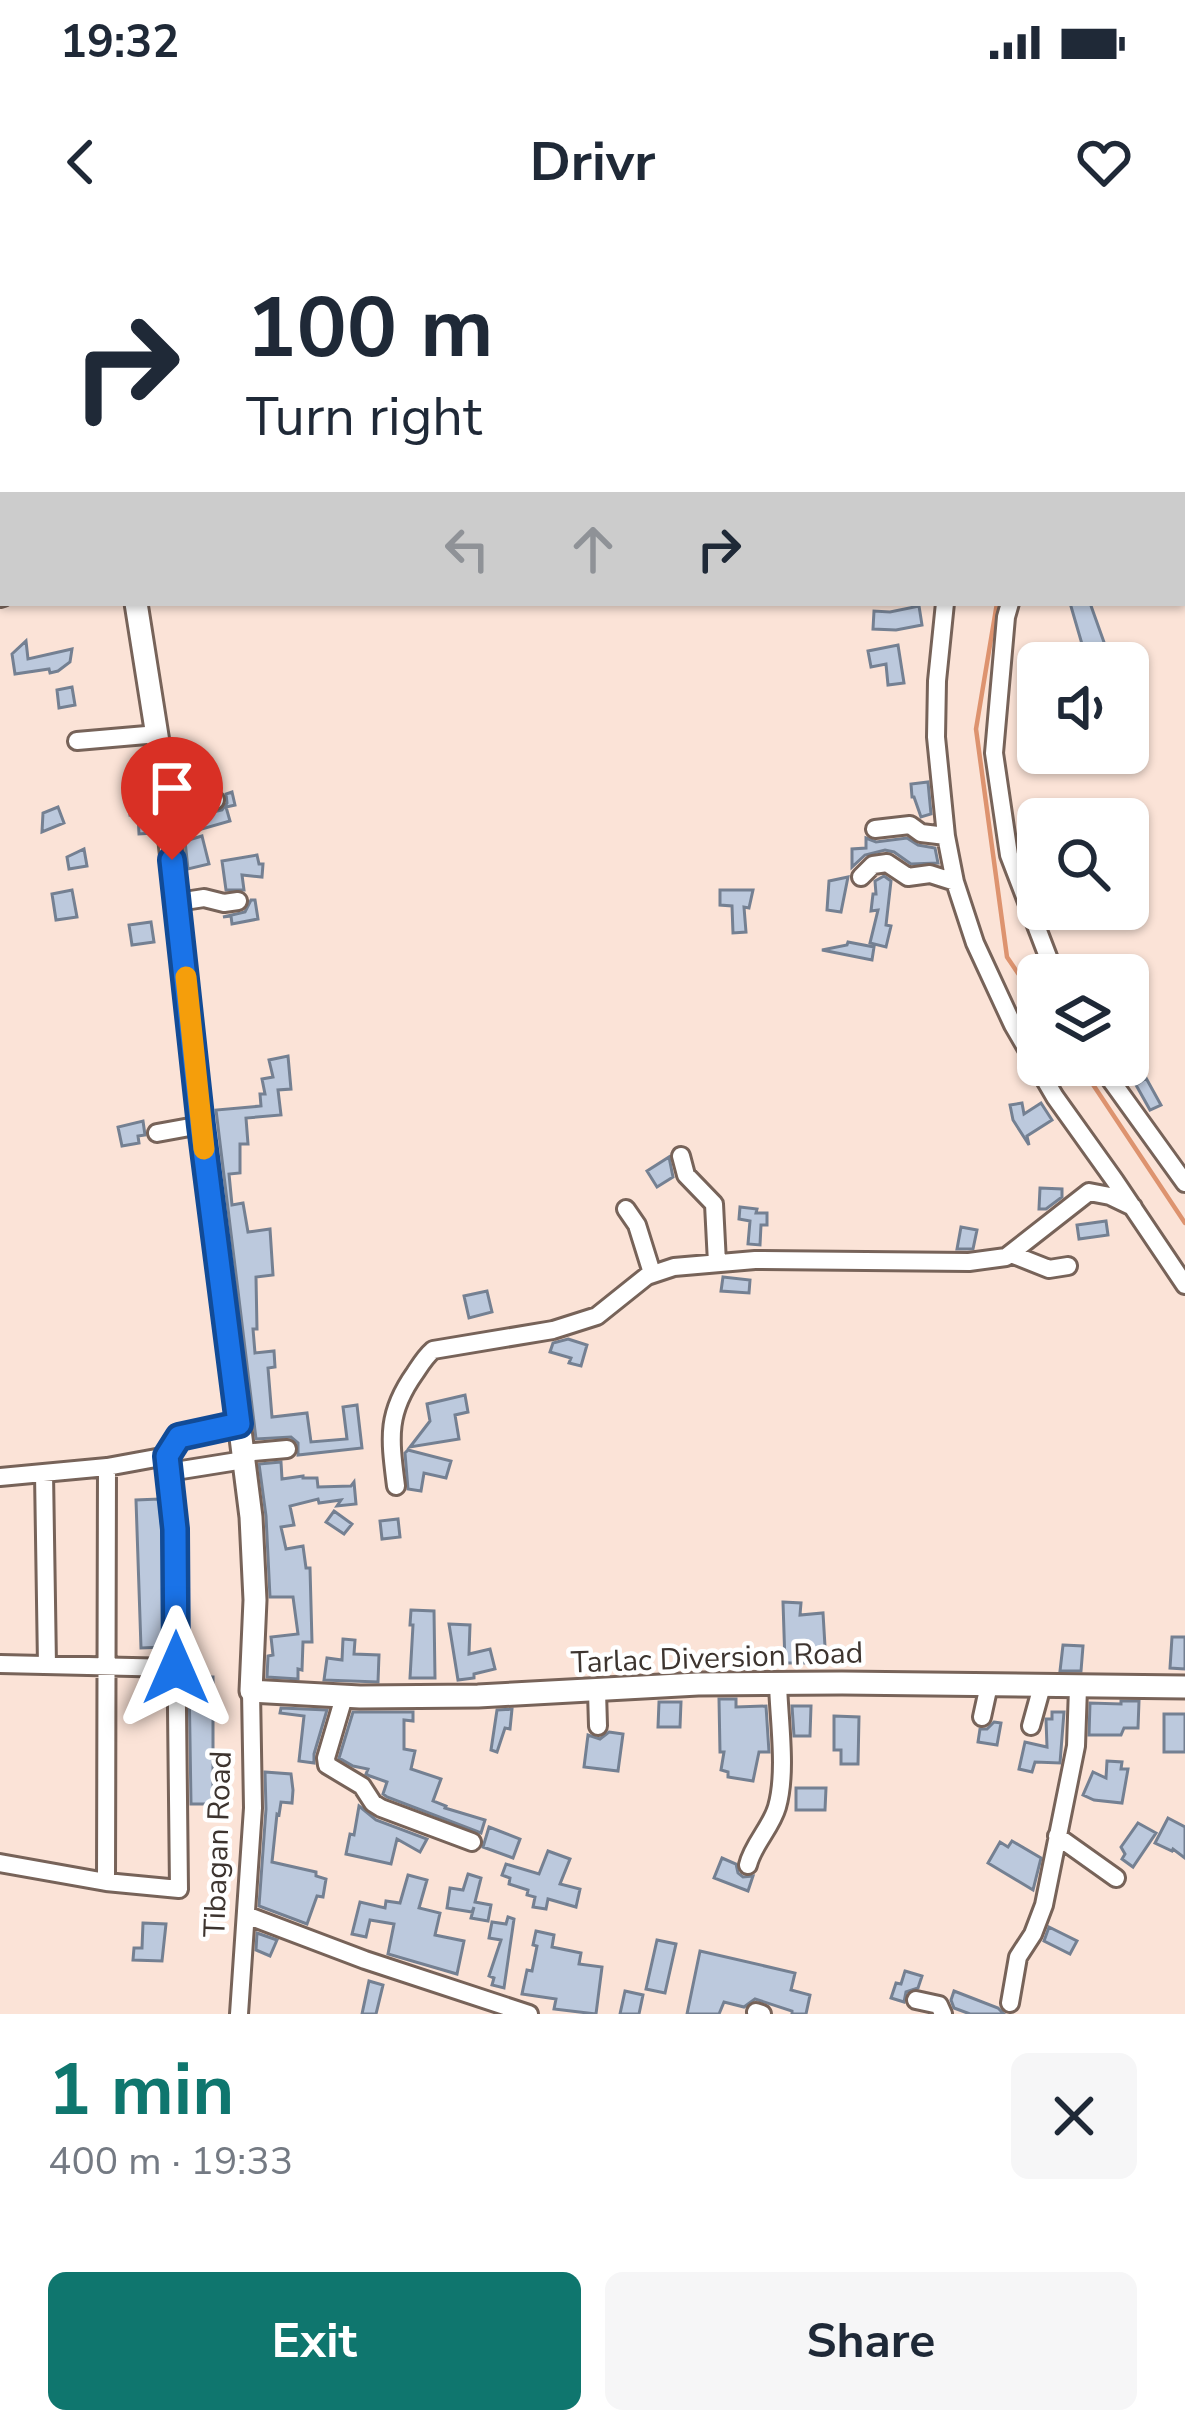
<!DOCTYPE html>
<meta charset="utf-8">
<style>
:root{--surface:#fff;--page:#f6f6f7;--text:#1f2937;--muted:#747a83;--accent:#0f766e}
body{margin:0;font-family:"Nunito Sans",sans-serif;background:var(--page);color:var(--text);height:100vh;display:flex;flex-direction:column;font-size:45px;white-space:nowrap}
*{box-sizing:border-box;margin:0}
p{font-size:39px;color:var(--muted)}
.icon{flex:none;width:66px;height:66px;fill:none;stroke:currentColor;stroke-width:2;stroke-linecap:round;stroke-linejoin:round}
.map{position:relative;height:1774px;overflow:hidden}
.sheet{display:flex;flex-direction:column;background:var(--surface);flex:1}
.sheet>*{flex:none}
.hud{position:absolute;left:0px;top:0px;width:1185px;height:366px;box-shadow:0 3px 9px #0004;background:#fff;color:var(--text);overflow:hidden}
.fabs{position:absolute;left:1017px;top:402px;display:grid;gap:24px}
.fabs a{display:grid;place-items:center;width:132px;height:132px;border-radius:18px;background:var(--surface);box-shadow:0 3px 9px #0004;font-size:60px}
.pin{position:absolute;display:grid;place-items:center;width:102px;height:102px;color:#fff;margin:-123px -51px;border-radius:50% 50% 50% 0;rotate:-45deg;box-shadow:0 0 12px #0007}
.pin .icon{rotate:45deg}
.me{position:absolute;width:132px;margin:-66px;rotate:0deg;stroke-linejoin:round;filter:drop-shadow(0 0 9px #0008)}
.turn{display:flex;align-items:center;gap:42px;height:252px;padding:0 48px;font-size:54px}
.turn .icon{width:156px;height:156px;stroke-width:2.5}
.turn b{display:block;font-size:84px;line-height:102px}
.lanes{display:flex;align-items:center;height:114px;padding:0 48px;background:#0003;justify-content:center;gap:60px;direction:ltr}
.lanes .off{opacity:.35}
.round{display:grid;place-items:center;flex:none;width:126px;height:126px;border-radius:18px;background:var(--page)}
.summary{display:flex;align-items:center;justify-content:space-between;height:204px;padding:0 48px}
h1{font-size:72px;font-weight:700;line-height:90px;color:var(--accent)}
.button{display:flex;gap:24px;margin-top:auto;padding:24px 48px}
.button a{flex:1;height:138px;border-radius:18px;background:var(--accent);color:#fff;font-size:48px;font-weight:700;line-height:138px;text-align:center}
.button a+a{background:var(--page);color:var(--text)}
.status{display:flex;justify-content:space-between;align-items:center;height:84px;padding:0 60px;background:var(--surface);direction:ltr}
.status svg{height:33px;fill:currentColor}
header{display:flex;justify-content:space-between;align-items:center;height:156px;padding:0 48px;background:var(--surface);font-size:54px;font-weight:700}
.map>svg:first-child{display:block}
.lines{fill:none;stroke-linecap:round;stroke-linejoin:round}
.stream{stroke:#dd936f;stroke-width:4.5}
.building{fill:#bcc9dd;stroke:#748092;stroke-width:3}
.minor-casing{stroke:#776359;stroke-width:22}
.major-casing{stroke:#776359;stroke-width:27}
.minor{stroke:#fff;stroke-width:16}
.major{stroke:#fff;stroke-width:21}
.route-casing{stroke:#114b97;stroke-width:30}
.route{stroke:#1a73e8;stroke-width:21}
.slow{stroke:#f59e0b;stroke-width:21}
.labels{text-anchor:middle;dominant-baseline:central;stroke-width:9;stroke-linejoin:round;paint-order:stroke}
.street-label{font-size:30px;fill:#3d342f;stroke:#fff}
</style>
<div class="status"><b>19:32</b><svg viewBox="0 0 49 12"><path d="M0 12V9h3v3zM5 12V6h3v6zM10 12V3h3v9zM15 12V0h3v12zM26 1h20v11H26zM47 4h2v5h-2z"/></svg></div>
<header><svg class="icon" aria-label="back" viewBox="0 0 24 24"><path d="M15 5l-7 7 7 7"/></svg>Drivr<svg class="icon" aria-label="heart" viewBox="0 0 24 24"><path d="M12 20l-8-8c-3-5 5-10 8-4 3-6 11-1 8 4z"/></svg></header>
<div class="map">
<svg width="1185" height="1774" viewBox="0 0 1185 1774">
<rect width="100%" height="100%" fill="#fbe3d7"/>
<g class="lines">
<path class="stream" d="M 1182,3 L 1185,0
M 997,363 L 976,489 L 1007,717 L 1038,763
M 1080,825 L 1185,983"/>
</g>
<path class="building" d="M 1070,363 L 1090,363 L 1105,405 L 1084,411 Z
M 919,366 L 922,385 L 896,390 L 873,389 L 874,371 L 890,372 Z
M 26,401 L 28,419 L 72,409 L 70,422 L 58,431 L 50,433 L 49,429 L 15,434 L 12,414 Z
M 898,405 L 904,443 L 888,445 L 886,424 L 871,427 L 868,411 Z
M 72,447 L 75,465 L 59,468 L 57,450 Z
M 928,542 L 931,574 L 921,577 L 914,557 L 912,557 L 911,544 Z
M 232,552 L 235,565 L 226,567 L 230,581 L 195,591 L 191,577 L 222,570 L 227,563 L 226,554 Z
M 149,553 L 153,593 L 139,594 L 138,574 L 130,575 L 128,556 Z
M 58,567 L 64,583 L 42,592 L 43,573 Z
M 202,596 L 209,624 L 188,629 L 185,601 Z
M 866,598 L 876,602 L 907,598 L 918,605 L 935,608 L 938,623 L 911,624 L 894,612 L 885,610 L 865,615 L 852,627 L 852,609 L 866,608 Z
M 84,609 L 87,626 L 69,629 L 67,617 Z
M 257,615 L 259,624 L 263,624 L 262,637 L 242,635 L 244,650 L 226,650 L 222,621 Z
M 884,636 L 891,641 L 886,685 L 891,686 L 886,707 L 870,703 L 878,670 L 871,671 L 873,654 L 876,654 L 875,641 Z
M 848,637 L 841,672 L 827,670 L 829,641 Z
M 72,650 L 77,677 L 56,680 L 52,654 Z
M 720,650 L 753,650 L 749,668 L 744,667 L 746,692 L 733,693 L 732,666 L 720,665 Z
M 251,660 L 255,660 L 258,679 L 232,684 L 231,676 L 223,677 L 245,672 Z
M 151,682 L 154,702 L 132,705 L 129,685 Z
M 848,702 L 874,707 L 872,720 L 822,710 L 847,705 Z
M 288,816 L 291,849 L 278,850 L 281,875 L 246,878 L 248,904 L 240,904 L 240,933 L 229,934 L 232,965 L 243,963 L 248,992 L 270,989 L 273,1035 L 256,1037 L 257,1089 L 253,1089 L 255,1113 L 274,1111 L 275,1127 L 268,1128 L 272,1177 L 307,1173 L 311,1202 L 347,1199 L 343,1167 L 357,1165 L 362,1208 L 298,1215 L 298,1203 L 291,1197 L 256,1199 L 216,870 L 261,866 L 260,854 L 265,854 L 262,839 L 273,837 L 269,820 Z
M 1146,838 L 1161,865 L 1150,870 L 1136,845 Z
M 1022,863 L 1024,874 L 1041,863 L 1052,880 L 1027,896 L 1029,905 L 1013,880 L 1010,865 Z
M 143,881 L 145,895 L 138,896 L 139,903 L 122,906 L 118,887 Z
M 669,917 L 673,937 L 657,947 L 647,931 Z
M 1040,948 L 1062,949 L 1062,957 L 1046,969 L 1039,969 Z
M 740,967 L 757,969 L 756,973 L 767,973 L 767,985 L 761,985 L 760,1005 L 748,1004 L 750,981 L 739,979 Z
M 1106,981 L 1108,995 L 1079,999 L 1077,985 Z
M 961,987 L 977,990 L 973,1009 L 957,1009 Z
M 723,1037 L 750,1040 L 749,1053 L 721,1051 Z
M 487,1051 L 492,1072 L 469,1078 L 464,1056 Z
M 568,1099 L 587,1105 L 581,1126 L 569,1123 L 571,1118 L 550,1112 L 553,1103 Z
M 465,1155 L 468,1172 L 455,1175 L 459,1199 L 410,1207 L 430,1181 L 427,1164 Z
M 408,1210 L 451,1221 L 446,1238 L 424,1233 L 421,1251 L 408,1249 L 405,1213 Z
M 281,1222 L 282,1239 L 303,1236 L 303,1238 L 317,1238 L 318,1247 L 351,1246 L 354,1242 L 356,1264 L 337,1266 L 341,1260 L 319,1263 L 318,1259 L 290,1266 L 294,1285 L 281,1287 L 286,1309 L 303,1306 L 306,1328 L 310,1328 L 312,1402 L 303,1402 L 302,1430 L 298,1429 L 298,1439 L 267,1437 L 268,1416 L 273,1415 L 271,1397 L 298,1394 L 293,1357 L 270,1357 L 266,1276 L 259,1224 Z
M 159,1259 L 162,1290 L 164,1407 L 141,1408 L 136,1260 Z
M 334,1271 L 352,1284 L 344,1294 L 326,1282 Z
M 398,1279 L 400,1297 L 382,1299 L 380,1281 Z
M 783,1362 L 801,1363 L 800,1375 L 823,1373 L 826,1423 L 785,1423 Z
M 411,1370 L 434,1371 L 435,1438 L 410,1438 L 413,1385 L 410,1385 Z
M 449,1384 L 470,1385 L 469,1414 L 490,1409 L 495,1429 L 474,1434 L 474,1438 L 458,1440 Z
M 1172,1397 L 1185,1397 L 1185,1429 L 1170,1428 Z
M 343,1399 L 355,1400 L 354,1414 L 379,1415 L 378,1442 L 324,1440 L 327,1418 L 342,1420 Z
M 1063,1405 L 1083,1406 L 1081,1431 L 1060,1431 Z
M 189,1437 L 213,1437 L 213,1564 L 191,1564 Z
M 719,1459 L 736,1459 L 736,1467 L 766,1466 L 769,1512 L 759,1512 L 753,1541 L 728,1537 L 728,1532 L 721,1530 L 724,1512 L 720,1512 Z
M 1121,1461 L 1139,1461 L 1138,1488 L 1124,1488 L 1121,1495 L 1089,1495 L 1090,1463 L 1121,1464 Z
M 659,1462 L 681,1462 L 680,1487 L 658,1487 Z
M 792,1466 L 811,1466 L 810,1496 L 794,1496 Z
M 281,1468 L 327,1470 L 314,1514 L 314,1523 L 299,1521 L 304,1476 L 280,1473 Z
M 512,1469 L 510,1489 L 505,1488 L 497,1512 L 491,1510 L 497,1470 Z
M 353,1472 L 413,1472 L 413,1481 L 404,1480 L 404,1509 L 415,1511 L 411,1529 L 441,1539 L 433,1561 L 446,1566 L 445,1568 L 485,1580 L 481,1593 L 387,1557 L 383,1554 L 387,1542 L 370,1536 L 366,1534 L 368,1529 L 353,1526 L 339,1518 Z
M 1052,1472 L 1064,1472 L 1060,1523 L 1035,1522 L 1032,1532 L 1019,1529 L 1025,1502 L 1047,1507 L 1046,1479 L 1052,1479 Z
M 1164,1474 L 1185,1474 L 1185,1512 L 1164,1512 Z
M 834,1476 L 859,1477 L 858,1524 L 841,1524 L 841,1510 L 834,1510 Z
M 994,1482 L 1001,1483 L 997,1505 L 978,1502 L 980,1489 L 987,1489 Z
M 609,1492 L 623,1494 L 618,1531 L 584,1527 L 588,1495 L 600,1499 Z
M 1107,1521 L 1122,1522 L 1121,1529 L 1128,1529 L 1122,1563 L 1094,1560 L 1083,1555 L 1093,1532 L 1106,1538 Z
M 265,1532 L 291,1534 L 293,1550 L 292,1563 L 281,1562 L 279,1575 L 277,1574 L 272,1622 L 316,1632 L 316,1636 L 326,1639 L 323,1657 L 317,1656 L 307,1684 L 259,1666 L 266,1569 Z
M 796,1548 L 826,1548 L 825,1570 L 796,1570 Z
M 359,1566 L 376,1580 L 427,1599 L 420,1612 L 397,1599 L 391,1624 L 346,1614 L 350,1594 L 354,1595 Z
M 1168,1578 L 1185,1587 L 1185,1618 L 1173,1609 L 1172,1611 L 1155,1603 Z
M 1138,1583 L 1156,1593 L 1133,1627 L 1122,1619 L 1125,1614 L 1121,1607 Z
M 489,1587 L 520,1599 L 513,1618 L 483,1607 Z
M 1012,1601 L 1041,1618 L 1033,1650 L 988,1623 L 1000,1602 L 1008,1607 Z
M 548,1611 L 570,1619 L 560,1644 L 580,1649 L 576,1667 L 548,1659 L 546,1669 L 533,1667 L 535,1657 L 527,1655 L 528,1650 L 509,1644 L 510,1638 L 502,1635 L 506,1624 L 539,1634 Z
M 722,1618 L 736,1624 L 738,1633 L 743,1637 L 753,1636 L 748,1651 L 714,1638 Z
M 468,1634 L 481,1638 L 475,1662 L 491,1665 L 488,1681 L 471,1678 L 474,1667 L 472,1672 L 447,1668 L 450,1648 L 463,1650 Z
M 408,1635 L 427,1640 L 419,1668 L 440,1673 L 435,1695 L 464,1701 L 457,1734 L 388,1714 L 394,1684 L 370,1680 L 366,1697 L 352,1694 L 360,1662 L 385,1668 L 386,1661 L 400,1663 Z
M 508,1677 L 514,1679 L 504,1748 L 492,1745 L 494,1738 L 489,1736 L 501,1700 L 489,1698 L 492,1682 L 506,1684 Z
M 143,1683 L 166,1684 L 162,1721 L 133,1720 L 134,1708 L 142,1708 Z
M 1049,1687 L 1077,1701 L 1070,1714 L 1044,1701 Z
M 536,1691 L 554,1695 L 552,1707 L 581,1713 L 579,1724 L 602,1727 L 596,1774 L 554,1769 L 556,1759 L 522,1754 L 527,1730 L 532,1731 L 537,1706 L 533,1705 Z
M 257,1693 L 277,1700 L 270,1716 L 256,1710 Z
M 657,1700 L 676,1704 L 665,1753 L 646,1749 Z
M 700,1711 L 795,1733 L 791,1750 L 810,1755 L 806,1774 L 792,1774 L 792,1771 L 755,1759 L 744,1767 L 724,1762 L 719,1774 L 687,1774 Z
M 905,1731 L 922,1736 L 918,1748 L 906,1752 L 904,1762 L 891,1758 L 896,1743 L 901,1744 Z
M 369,1741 L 383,1745 L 376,1774 L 362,1774 Z
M 625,1751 L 643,1755 L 639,1774 L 620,1774 Z
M 954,1751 L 998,1768 L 1004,1774 L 970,1774 L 954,1768 L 951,1760 Z"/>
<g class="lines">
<g class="minor-casing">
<path id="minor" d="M 1118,3 L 1121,0
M 1182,24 L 1185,20
M 0,79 L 3,78
M 0,336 L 3,346
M 0,358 L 3,357
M 945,363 L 937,441 L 936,497 L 946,596 L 955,642 L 975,703 L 1013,785 L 1055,857 L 1115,941 L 1185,1045
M 1010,363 L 1006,377 L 994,513 L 1009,615 L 1055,735
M 77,501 L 158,494
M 166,568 L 215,560
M 875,589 L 910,585 L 921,593 L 946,596
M 861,637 L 873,625 L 887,623 L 908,637 L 930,634 L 955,642
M 178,662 L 204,658 L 224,663 L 238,661
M 1100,825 L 1185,943
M 157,893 L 201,885
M 681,916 L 686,935 L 714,964 L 717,1023
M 626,969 L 637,985 L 652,1033
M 1011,1014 L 1049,1029 L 1068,1026
M 244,1213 L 287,1209
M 169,1232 L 244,1220
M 44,1233 L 47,1425
M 0,1237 L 107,1227 L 167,1216
M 396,1246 C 390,1198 386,1174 415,1133 C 421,1124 425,1117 433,1110 L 553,1090 L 597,1076 L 647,1036 L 674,1027 L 755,1020 L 969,1022 L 1006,1017 L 1089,952 L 1110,956 L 1133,967
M 0,1424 L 176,1428
M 597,1451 L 598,1486
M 344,1457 L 326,1518 L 327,1525 L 362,1546 L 373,1563 L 381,1568 L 472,1602
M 982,1477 L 989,1445
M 1031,1486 L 1042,1446
M 1057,1596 L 1116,1638
M 0,1623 L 106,1642 L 179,1649 L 175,1289 L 167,1216 L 179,1197 L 239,1183
M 748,1625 C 753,1604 771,1588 777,1567 C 787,1532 779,1480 778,1444
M 106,1642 L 107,1227
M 246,1675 L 365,1720 L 529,1774
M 916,1760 L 939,1765 L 943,1774
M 1010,1763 L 1018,1717 L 1033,1694 L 1044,1665 L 1076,1506 L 1078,1448
M 756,1772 L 762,1774
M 239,1774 L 253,1568 L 251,1451"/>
</g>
<g class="major-casing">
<path id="major" d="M 74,0 L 74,3
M 136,363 L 161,521 L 201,881 L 251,1277 L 255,1360 L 251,1451 L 360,1457 L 478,1456 L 698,1444 L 842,1443 L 1185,1447"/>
</g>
<use href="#minor" class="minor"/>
<use href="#major" class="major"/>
</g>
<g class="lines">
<g class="route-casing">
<path id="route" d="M 172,620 L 201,886 L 239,1184 L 179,1197 L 167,1216 L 175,1289 L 176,1428"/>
</g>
<use href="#route" class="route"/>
<path class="slow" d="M 186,737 L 204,909"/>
</g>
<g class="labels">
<g class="street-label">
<text transform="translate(717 1418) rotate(-2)">Tarlac Diversion Road</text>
<text transform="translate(218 1604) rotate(-88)">Tibagan Road</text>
</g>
</g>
</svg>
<div class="fabs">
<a><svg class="icon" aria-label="sound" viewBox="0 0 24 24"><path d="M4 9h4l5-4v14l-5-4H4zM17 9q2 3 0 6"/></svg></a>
<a><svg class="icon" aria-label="search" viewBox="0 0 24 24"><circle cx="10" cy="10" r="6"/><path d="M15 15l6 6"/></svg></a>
<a><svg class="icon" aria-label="layers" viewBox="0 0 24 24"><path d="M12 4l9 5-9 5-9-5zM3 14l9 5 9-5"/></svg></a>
</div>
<div class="pin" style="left:172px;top:620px;background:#d93025"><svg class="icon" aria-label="arrive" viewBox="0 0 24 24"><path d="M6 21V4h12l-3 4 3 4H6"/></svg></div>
<svg class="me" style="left:176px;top:1428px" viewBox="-20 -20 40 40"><path d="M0-17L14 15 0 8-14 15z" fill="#1a73e8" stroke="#fff" stroke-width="4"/></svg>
<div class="hud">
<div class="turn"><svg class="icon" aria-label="right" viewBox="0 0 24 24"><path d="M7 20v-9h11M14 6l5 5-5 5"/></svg><div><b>100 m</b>Turn right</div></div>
<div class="lanes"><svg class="icon off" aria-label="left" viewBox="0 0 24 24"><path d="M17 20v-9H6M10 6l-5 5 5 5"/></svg><svg class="icon off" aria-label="ahead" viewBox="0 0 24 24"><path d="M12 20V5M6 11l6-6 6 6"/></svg><svg class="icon" aria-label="right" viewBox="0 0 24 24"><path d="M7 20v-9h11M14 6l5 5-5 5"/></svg></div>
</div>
</div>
<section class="sheet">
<div class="summary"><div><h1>1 min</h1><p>400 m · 19:33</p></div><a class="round"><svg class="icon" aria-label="close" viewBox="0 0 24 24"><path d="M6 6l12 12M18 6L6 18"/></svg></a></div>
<div class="button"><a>Exit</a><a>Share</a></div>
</section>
